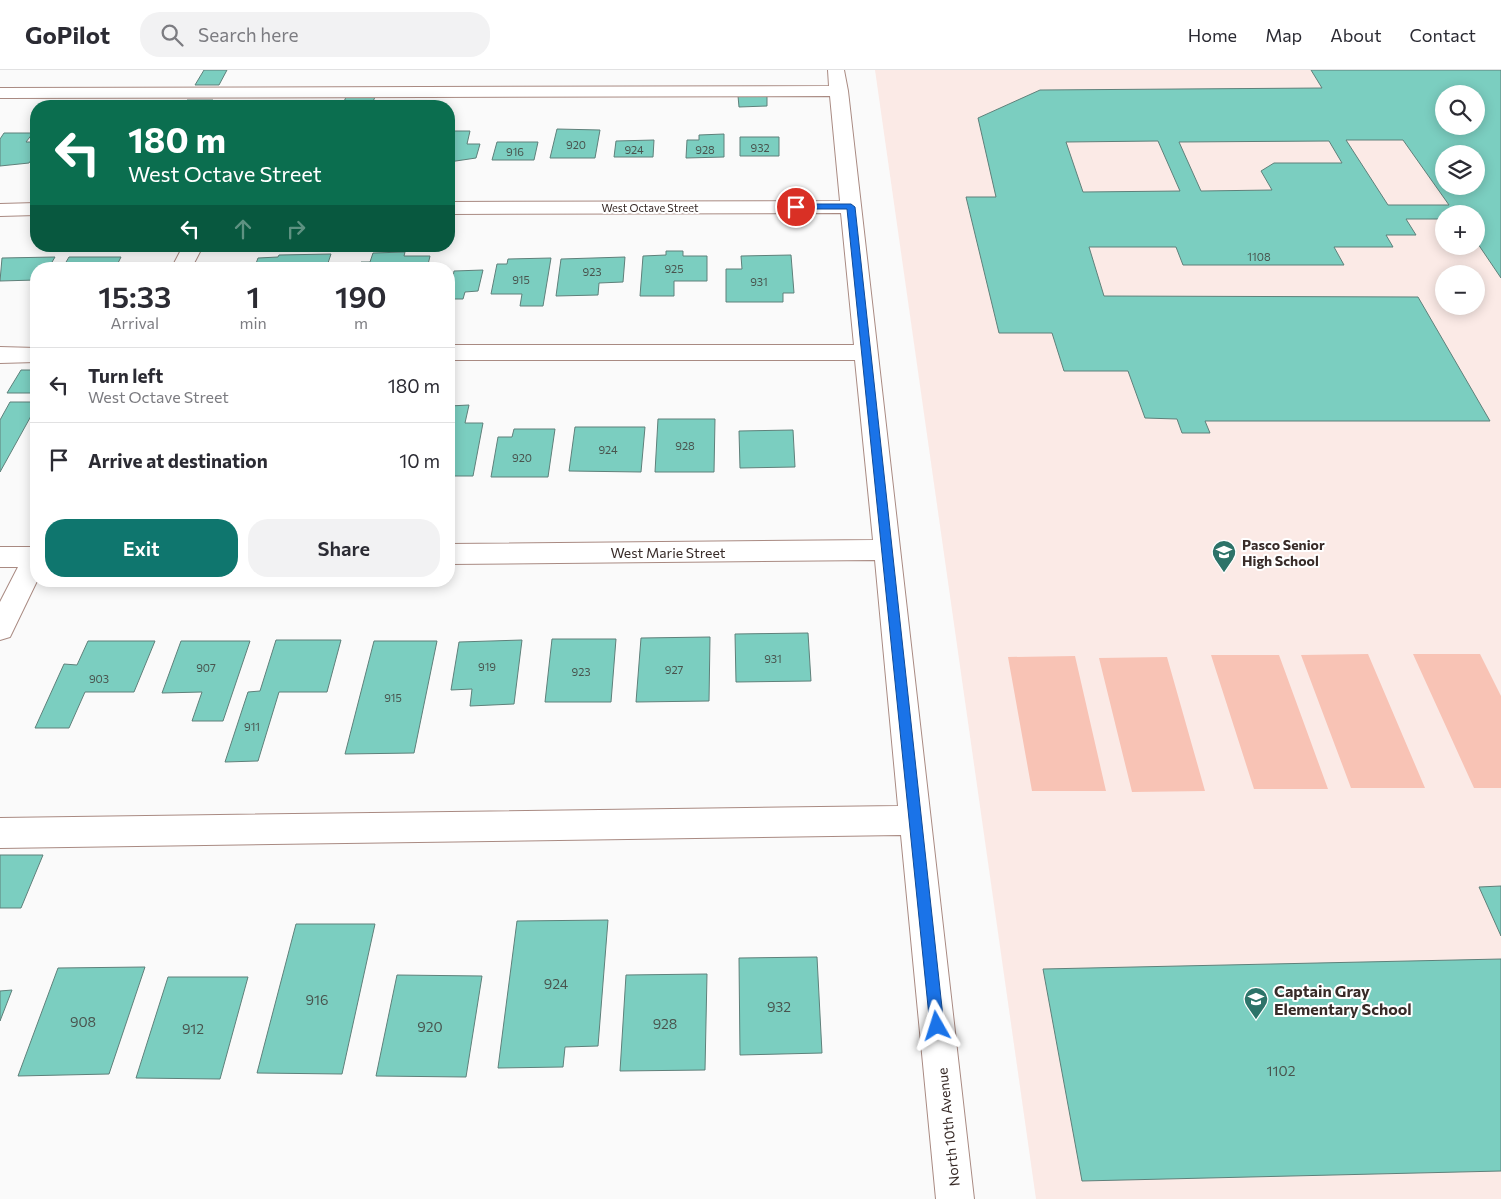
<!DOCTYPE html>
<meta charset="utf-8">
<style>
:root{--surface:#fff;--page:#f2f2f3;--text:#2b2b33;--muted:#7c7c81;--line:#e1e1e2;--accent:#0f766e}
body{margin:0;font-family:Commissioner,sans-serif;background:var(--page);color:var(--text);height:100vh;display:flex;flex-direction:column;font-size:19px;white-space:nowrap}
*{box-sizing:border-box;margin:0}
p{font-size:16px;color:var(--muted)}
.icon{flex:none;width:28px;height:28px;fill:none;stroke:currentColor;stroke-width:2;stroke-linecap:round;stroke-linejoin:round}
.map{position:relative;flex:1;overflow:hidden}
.drawer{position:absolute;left:30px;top:192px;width:425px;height:325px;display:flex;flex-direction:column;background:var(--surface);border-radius:20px;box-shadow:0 2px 12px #0003}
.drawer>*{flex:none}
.banner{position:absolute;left:30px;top:30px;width:425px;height:152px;border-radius:20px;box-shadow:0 2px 12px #0003;background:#0b6e4f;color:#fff;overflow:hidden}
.buttons{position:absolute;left:1435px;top:15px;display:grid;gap:10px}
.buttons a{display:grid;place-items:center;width:50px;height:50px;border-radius:50%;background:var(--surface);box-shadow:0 2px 12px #0003;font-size:25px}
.pin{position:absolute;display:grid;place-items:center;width:42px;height:42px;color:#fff;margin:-21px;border:2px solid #fff;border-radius:50%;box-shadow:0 1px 5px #0007}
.me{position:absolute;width:55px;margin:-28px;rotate:354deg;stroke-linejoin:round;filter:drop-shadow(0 0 4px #0008)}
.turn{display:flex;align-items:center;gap:18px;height:105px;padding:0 15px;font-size:22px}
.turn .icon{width:65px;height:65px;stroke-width:2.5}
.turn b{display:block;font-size:35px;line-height:42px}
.lanes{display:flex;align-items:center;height:48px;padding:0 15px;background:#0003;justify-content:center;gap:25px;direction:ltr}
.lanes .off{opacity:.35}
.eta{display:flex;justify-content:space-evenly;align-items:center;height:85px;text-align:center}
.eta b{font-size:30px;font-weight:600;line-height:35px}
.primary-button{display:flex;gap:10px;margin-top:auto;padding:10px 15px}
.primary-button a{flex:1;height:58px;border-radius:20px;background:var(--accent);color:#fff;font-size:20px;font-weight:600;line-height:58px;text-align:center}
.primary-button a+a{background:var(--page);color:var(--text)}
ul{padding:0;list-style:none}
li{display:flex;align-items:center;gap:15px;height:75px;padding:0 15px;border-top:1px solid var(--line)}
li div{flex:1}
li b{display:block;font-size:19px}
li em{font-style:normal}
header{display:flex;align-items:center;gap:30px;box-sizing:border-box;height:70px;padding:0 25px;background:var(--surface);border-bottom:1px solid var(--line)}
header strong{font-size:24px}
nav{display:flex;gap:28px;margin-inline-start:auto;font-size:18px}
.search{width:350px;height:45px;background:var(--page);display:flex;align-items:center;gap:12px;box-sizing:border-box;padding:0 18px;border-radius:20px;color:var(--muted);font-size:19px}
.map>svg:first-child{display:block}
.built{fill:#fbeae6;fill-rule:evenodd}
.green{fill:#f8c3b5}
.building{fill:#7bcec0;stroke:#5f807a;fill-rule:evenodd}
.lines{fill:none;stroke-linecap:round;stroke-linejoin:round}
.minor-casing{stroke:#a98a82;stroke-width:2}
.minor{fill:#fff;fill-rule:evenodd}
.route{fill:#1a73e8;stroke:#114b97}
.labels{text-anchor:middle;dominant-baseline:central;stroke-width:4;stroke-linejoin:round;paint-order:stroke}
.number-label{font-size:11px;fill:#49544e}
.far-street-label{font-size:11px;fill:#382b28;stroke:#fff}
.poi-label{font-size:14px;font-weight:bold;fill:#382b28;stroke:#fff;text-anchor:start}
.street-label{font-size:14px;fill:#382b28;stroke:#fff}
.near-number-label{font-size:14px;fill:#49544e}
.near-poi-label{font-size:16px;font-weight:bold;fill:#382b28;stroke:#fff;text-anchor:start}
</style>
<header>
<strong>GoPilot</strong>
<div class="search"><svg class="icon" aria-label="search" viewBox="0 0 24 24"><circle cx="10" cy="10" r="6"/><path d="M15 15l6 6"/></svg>Search here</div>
<nav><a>Home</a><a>Map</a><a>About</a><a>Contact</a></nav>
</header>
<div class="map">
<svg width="1501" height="1129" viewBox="0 0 1501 1129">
<rect width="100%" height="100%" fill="#fafafa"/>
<path class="built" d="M 875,0 L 1501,0 L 1501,1129 L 1036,1129 ZM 1444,24 L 1476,24 L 1476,56 L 1444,56 ZM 1444,84 L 1476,84 L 1476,116 L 1444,116 ZM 1444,144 L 1476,144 L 1476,176 L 1444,176 ZM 1444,204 L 1476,204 L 1476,236 L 1444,236 Z"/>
<path class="green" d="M 1368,584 L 1425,718 L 1351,718 L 1301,585 Z
M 1413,584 L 1480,584 L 1501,626 L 1501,718 L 1474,718 Z
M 1211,585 L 1279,585 L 1328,719 L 1254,719 Z
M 1075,586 L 1106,721 L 1032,721 L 1008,587 Z
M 1167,587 L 1205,721 L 1132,722 L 1099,588 Z"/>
<path class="building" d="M 204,0 L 227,0 L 219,15 L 195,15 Z
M 1311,0 L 1501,0 L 1501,208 L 1476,171 L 1476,144 L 1444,144 L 1444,149 L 1406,149 L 1416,165 L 1386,165 L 1393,177 L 1334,177 L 1344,195 L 1183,195 L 1176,177 L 1089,177 L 1104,226 L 1418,227 L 1490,351 L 1205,351 L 1210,363 L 1182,363 L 1177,349 L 1145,348 L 1128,301 L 1064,301 L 1052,263 L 999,263 L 966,127 L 996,127 L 978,48 L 1040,20 L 1322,18 ZM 1444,24 L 1476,24 L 1476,56 L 1444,56 ZM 1346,70 L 1403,70 L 1449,135 L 1388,135 ZM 1158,71 L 1180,121 L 1083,122 L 1066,72 ZM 1329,71 L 1342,93 L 1274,93 L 1261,101 L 1272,120 L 1201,121 L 1179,72 ZM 1444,84 L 1476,84 L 1476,116 L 1444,116 Z
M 767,25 L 767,36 L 739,37 L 738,26 Z
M 346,27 L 375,27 L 371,36 L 342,36 Z
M 187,30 L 213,30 L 210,36 L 184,36 Z
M 557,59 L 600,60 L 595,88 L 550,88 Z
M 449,61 L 470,61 L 467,74 L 480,74 L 476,88 L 449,92 Z
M 4,63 L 33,63 L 26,72 L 36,72 L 36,83 L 29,93 L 0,96 L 0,69 Z
M 724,64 L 724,87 L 686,88 L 687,70 L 699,70 L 699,65 Z
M 740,67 L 779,67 L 779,86 L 740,86 Z
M 654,70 L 653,87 L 614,87 L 616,71 Z
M 497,72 L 538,72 L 534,90 L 492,90 Z
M 666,181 L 683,181 L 683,186 L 707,186 L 707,211 L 674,211 L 674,226 L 640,226 L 643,186 L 666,185 Z
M 405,182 L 404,186 L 430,186 L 427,199 L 358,199 L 361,192 L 370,192 L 373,183 Z
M 331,184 L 326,199 L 254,199 L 258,188 L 278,187 L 279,185 Z
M 791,185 L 794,223 L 783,223 L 783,232 L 726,232 L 726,199 L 742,199 L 741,186 Z
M 55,187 L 48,199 L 36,199 L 36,210 L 0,211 L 2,188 Z
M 69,187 L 121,187 L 115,199 L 62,199 Z
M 625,187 L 623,212 L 599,213 L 598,225 L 556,226 L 561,189 Z
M 551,188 L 543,236 L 520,236 L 522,224 L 491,224 L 497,194 L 507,194 L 508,189 Z
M 483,200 L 478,221 L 465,222 L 463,229 L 449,229 L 454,201 Z
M 21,300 L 36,300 L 36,323 L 7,323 Z
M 10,332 L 36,332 L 36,337 L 0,402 L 0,350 Z
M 469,335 L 465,353 L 483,353 L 473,406 L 449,406 L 449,336 Z
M 658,349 L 715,349 L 714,402 L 655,402 Z
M 575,357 L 645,357 L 641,402 L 569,401 Z
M 514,359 L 555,359 L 548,407 L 491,407 L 498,367 L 512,367 Z
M 793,360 L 795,397 L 740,398 L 739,361 Z
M 808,563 L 811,611 L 736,612 L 735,564 Z
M 710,567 L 709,631 L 636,632 L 641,568 Z
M 552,569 L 616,569 L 611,632 L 545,632 Z
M 276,570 L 341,570 L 327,622 L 279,622 L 258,691 L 225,692 L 248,622 L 260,621 Z
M 522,570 L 514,634 L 470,636 L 472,619 L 451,620 L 459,572 Z
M 88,571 L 155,571 L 134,622 L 85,622 L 69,658 L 35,658 L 64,594 L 77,595 Z
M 181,571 L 250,571 L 223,651 L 192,651 L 202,622 L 162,623 Z
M 374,571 L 437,571 L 414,683 L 345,684 Z
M 0,785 L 43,785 L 21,838 L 0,838 Z
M 1501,816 L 1501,866 L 1479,817 Z
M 608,850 L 598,976 L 565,977 L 563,997 L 498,998 L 517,851 Z
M 296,854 L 375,854 L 342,1004 L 257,1003 Z
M 817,887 L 822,983 L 740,985 L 739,888 Z
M 1501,889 L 1501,1101 L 1082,1111 L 1043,899 Z
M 145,897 L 109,1004 L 18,1006 L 58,898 Z
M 707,904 L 705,1000 L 620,1001 L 626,905 Z
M 397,905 L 482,906 L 466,1007 L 376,1006 Z
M 168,907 L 248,907 L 220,1009 L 136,1008 Z
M 12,920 L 0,951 L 0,921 Z"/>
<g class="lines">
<g class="minor-casing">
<path id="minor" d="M 828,0 L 844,0 L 848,21 L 974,1129 L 936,1129 L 901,765 L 0,778 L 0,748 L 898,736 L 875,490 L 449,494 L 449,474 L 873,470 L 855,290 L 449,290 L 449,275 L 854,275 L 841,143 L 449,144 L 449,132 L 840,131 L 830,26 L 0,28 L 0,18 L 829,16 Z
M 36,133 L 36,145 L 0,146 L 0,134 Z
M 183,176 L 203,176 L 191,199 L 171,199 Z
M 0,277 L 36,278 L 36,292 L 0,293 Z
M 0,477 L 36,477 L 37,511 L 10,567 L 0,570 L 0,532 L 18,497 L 0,497 Z"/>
</g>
<use href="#minor" class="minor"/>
</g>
<path class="route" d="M 796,134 L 851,134 L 855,137 L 944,956 L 942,961 L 937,964 L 932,961 L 930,956 L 847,139 L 793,139 L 792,137 Z"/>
<defs>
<g id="school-pin" transform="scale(1.25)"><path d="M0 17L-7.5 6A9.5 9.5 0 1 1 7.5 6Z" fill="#2d7369" stroke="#fff"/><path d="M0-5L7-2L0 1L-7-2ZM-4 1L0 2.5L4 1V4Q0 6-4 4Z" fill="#fff"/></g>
</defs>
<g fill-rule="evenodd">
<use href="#school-pin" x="1224" y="482"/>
<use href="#school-pin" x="1256" y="929"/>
</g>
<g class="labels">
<g class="number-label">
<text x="576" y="74">920</text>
<text x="760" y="77">932</text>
<text x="634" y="79">924</text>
<text x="705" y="79">928</text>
<text x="515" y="81">916</text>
<text x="1259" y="186">1108</text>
<text x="674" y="198">925</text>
<text x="592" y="201">923</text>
<text x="521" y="209">915</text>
<text x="759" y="211">931</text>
<text x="685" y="375">928</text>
<text x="608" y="379">924</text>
<text x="522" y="387">920</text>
<text x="773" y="588">931</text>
<text x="487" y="596">919</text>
<text x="206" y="597">907</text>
<text x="674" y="599">927</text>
<text x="581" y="601">923</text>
<text x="99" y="608">903</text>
<text x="393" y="627">915</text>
<text x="252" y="656">911</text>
</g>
<g class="far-street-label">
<text x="650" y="137">West Octave Street</text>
</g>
<g class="poi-label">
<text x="1242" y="474">Pasco Senior<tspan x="1242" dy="16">High School</tspan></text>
</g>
<g class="street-label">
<text x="668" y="482">West Marie Street</text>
<text transform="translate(948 1057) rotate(-96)">North 10th Avenue</text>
</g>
<g class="near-number-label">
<text x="556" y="913">924</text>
<text x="317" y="929">916</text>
<text x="779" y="936">932</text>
<text x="83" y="951">908</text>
<text x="665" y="953">928</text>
<text x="430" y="956">920</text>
<text x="193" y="958">912</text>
<text x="1281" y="1000">1102</text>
</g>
<g class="near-poi-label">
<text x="1274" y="920">Captain Gray<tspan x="1274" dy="18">Elementary School</tspan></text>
</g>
</g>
</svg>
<div class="buttons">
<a><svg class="icon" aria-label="search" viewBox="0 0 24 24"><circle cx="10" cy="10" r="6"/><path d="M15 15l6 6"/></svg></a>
<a><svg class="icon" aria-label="layers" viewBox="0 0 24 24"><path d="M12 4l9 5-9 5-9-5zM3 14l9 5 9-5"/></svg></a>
<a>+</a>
<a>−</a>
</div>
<div class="pin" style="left:796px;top:137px;background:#d93025"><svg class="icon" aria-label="arrive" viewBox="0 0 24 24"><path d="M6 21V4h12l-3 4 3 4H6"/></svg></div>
<svg class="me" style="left:937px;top:956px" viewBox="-20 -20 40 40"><path d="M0-17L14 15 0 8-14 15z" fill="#1a73e8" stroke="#fff" stroke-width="4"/></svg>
<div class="banner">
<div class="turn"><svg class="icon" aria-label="left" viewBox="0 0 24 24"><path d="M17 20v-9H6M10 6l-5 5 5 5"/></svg><div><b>180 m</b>West Octave Street</div></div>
<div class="lanes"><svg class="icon" aria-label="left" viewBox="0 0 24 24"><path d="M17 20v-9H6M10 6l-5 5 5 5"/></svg><svg class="icon off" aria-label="ahead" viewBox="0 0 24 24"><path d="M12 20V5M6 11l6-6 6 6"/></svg><svg class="icon off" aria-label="right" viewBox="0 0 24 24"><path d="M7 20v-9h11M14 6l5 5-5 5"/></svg></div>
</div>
<section class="drawer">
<div class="eta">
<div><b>15:33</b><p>Arrival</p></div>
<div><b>1</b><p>min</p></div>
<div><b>190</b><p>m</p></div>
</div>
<ul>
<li><svg class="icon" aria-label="left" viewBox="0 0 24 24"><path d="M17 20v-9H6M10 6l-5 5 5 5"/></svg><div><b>Turn left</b><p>West Octave Street</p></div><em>180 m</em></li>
<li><svg class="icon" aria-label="arrive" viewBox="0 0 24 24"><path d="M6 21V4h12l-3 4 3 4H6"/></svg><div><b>Arrive at destination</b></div><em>10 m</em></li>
</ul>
<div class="primary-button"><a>Exit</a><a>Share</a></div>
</section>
</div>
